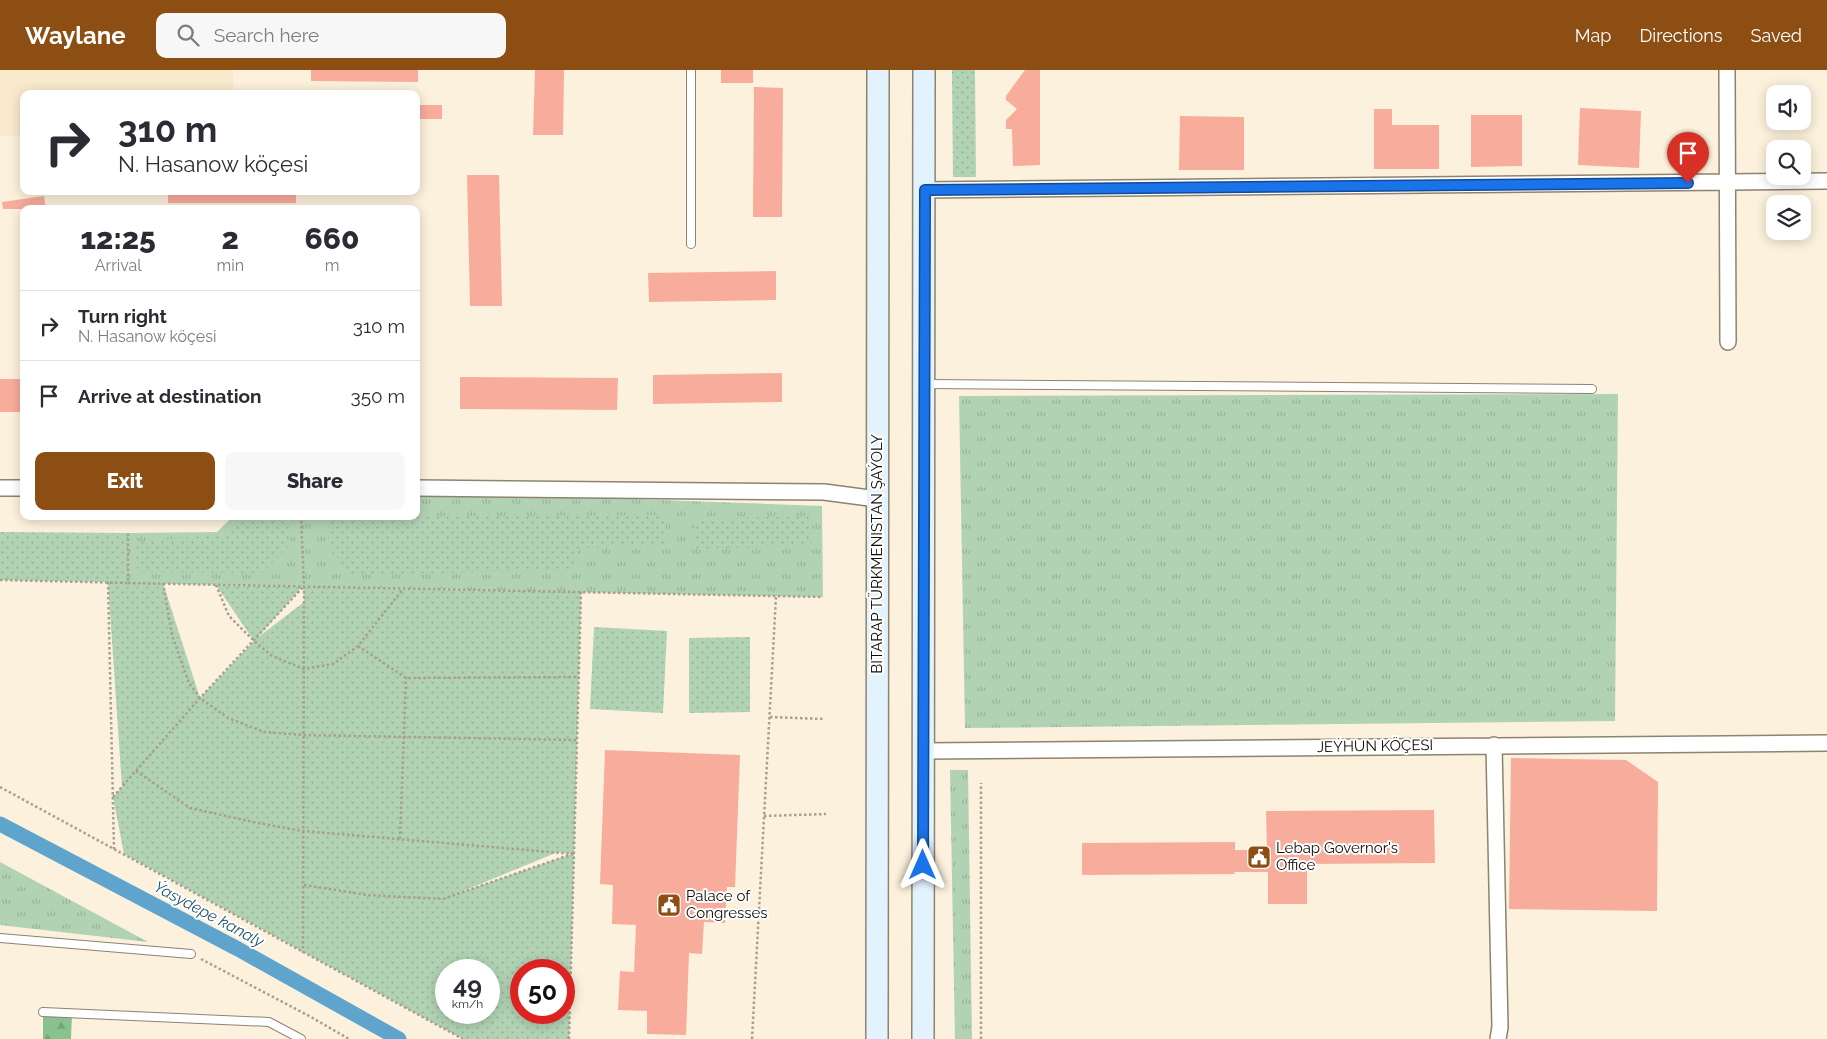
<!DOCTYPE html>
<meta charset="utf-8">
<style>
:root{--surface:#fff;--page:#f7f7f7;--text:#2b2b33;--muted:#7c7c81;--line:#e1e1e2;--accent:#8c4e13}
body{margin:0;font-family:Raleway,sans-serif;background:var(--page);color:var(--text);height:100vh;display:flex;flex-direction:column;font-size:19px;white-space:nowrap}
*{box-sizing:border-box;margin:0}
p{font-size:16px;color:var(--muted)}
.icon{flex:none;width:28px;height:28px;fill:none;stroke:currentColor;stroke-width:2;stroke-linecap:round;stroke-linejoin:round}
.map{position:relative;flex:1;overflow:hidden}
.panel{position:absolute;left:20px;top:135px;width:400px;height:315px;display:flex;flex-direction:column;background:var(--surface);border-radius:10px;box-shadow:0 2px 12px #0003}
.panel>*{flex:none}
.top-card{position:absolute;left:20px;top:20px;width:400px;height:105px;border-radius:10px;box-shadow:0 2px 12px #0003;background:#fff;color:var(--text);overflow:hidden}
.fabs{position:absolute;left:1766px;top:15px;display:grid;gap:10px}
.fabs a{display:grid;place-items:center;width:45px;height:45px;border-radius:10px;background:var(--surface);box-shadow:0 2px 12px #0003;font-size:25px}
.speed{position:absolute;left:435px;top:889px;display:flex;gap:10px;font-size:25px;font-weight:700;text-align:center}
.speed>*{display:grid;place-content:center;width:65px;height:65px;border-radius:50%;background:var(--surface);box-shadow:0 2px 12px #0003;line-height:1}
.speed small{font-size:12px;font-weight:400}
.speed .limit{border:8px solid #d22;background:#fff;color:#111}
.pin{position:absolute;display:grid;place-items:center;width:42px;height:42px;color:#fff;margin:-51px -21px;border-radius:50% 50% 50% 0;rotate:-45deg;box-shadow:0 0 5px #0007}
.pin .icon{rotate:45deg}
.me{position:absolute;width:55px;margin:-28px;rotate:0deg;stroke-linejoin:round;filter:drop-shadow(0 0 4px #0008)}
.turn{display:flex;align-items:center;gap:18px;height:105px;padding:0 15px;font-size:22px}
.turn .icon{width:65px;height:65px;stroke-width:2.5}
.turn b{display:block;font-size:35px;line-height:42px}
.eta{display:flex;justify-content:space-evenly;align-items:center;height:85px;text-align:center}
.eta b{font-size:30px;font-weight:800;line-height:35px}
.button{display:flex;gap:10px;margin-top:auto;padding:10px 15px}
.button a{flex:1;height:58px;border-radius:10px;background:var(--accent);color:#fff;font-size:20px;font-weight:800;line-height:58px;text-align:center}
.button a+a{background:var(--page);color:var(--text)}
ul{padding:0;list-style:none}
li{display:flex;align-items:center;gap:15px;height:70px;padding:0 15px;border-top:1px solid var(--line)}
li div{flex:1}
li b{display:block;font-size:19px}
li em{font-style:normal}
header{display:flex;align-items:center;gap:30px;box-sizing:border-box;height:70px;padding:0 25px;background:var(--accent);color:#fff}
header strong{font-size:24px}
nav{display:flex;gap:28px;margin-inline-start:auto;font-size:18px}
.search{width:350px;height:45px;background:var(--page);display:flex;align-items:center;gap:12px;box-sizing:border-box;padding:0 18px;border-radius:10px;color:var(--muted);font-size:19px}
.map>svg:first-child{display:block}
.built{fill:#f9eacd}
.grass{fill:url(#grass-tufts)}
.forest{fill:url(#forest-firs)}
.garden{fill:url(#garden-dots);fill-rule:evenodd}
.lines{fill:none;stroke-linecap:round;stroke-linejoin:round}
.canal{stroke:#5fa4cd;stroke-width:15}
.building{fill:#f8ac9c}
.lane-casing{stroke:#8d8370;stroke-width:10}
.street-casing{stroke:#8d8370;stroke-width:18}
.secondary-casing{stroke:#8d8370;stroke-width:24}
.path{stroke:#a79f8f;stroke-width:2.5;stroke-dasharray:2.5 2.5;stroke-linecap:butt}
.lane{stroke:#fff;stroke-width:8}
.street{stroke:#fff;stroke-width:15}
.secondary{stroke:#e2f3fe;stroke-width:21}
.route-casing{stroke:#114b97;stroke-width:12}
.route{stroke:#1a73e8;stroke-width:9}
.labels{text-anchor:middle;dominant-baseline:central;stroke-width:4;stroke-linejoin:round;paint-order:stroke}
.street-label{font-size:15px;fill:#100c06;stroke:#fff}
.poi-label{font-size:15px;fill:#100c06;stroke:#fff;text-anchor:start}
.water-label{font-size:16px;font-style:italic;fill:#1f5471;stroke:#fff}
</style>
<header>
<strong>Waylane</strong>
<div class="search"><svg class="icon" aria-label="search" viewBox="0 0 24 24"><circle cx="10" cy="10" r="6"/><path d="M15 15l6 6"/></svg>Search here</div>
<nav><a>Map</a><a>Directions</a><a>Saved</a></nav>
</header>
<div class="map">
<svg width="1827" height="969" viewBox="0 0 1827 969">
<defs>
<pattern id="grass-tufts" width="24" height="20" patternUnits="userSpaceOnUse" patternTransform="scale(1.25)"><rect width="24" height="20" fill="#b1d3b4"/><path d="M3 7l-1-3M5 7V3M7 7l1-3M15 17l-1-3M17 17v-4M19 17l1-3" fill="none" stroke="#97b499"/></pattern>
<pattern id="forest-firs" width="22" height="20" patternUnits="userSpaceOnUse" patternTransform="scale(1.25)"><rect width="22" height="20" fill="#89c18f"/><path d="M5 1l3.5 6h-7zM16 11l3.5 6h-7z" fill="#75a57a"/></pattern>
<pattern id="garden-dots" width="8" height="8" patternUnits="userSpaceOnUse" patternTransform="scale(1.25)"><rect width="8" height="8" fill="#b1d3b4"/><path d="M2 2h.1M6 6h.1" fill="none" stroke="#97b499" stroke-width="1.8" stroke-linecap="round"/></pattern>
</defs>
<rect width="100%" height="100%" fill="#fcf1dc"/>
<path class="built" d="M 0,0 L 233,0 L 234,24 L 24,24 L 24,66 L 0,66 Z"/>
<path class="grass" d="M 1618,324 L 1615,651 L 965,658 L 959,326 Z
M 416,421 L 822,436 L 823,527 L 128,513 L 128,463 L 217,462 L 230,449 L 235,446 L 416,446 Z
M 950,700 L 968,700 L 972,969 L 955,969 Z
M 0,792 L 148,872 L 0,855 Z"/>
<path class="forest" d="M 43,942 L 72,943 L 71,969 L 43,969 Z"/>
<path class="garden" d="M 952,0 L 975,0 L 976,107 L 953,107 Z
M 667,445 L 664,476 L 578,478 L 575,500 L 350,505 L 328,475 L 329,447 Z
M 811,446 L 812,476 L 695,479 L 694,449 Z
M 292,448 L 290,475 L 262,503 L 137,502 L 135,472 L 228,464 L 241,452 Z
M 0,462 L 128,463 L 128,513 L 163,513 L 200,628 L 254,571 L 216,515 L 581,522 L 569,969 L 463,969 L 124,784 L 113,727 L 122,717 L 108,512 L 0,510 ZM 303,516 L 304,532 L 257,568 ZM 558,782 L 572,784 L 456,824 ZM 446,900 L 489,900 L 489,942 L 446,942 ZM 521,900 L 564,900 L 564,942 L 521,942 Z
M 594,557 L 667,561 L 663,643 L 590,639 Z
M 750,567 L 750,642 L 689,643 L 689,568 Z"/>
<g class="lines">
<path class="canal" d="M 0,754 L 238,879 L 399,969"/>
</g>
<path class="building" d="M 311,0 L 418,0 L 418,12 L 311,11 Z
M 535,0 L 564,0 L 563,65 L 533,65 Z
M 721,0 L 753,0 L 753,13 L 721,13 Z
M 1025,0 L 1040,0 L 1040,95 L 1013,96 L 1012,59 L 1006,59 L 1006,50 L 1017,39 L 1006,30 L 1006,26 Z
M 754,17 L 783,18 L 782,147 L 753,147 Z
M 418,35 L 442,35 L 442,49 L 418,49 Z
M 1580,38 L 1641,41 L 1639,98 L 1578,95 Z
M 1374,39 L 1392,39 L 1392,55 L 1439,55 L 1439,99 L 1374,99 Z
M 1471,45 L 1522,45 L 1522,96 L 1471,97 Z
M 1180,46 L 1244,47 L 1244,100 L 1179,100 Z
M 467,105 L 499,105 L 502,236 L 470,236 Z
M 168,121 L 296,121 L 296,133 L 168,133 Z
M 44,126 L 46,139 L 3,139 L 2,132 Z
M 776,201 L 776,230 L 649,232 L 648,203 Z
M 782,303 L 782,332 L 653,334 L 653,305 Z
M 460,307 L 618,308 L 617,340 L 460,339 Z
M 0,309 L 24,309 L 24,342 L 0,342 Z
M 605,680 L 740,685 L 735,817 L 727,817 L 725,853 L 704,852 L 702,884 L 689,883 L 686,965 L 647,964 L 647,941 L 618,940 L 620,901 L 634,902 L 636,855 L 612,854 L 613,815 L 600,814 Z
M 1511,688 L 1626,690 L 1658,712 L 1657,841 L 1509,839 Z
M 1434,740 L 1435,793 L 1307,794 L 1307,834 L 1268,834 L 1268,802 L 1234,802 L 1235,804 L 1082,805 L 1082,773 L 1235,772 L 1235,780 L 1267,780 L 1266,741 Z"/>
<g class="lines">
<g class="lane-casing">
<path id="lane" d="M 691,174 L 691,0
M 926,314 L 1592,319
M 0,868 L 191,884
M 43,942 L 269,952 L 301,969"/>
</g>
<g class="street-casing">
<path id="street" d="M 1727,0 L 1728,272
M 925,120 L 1827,111
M 0,418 L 24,418
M 416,418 L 824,422 L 877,429
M 1494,675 L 1500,957 L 1498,969
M 923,681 L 1827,673"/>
</g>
<g class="secondary-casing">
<path id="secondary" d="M 877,969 L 878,0
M 923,969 L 924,0"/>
</g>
<path class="path" d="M 301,446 L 304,516 L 303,883
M 0,510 L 128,513 L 128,463
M 108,512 L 114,779
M 128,513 L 823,527
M 163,513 L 172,565 L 189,613 L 200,628 L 228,648 L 264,662 L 304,665 L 577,670
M 216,515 L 229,546 L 254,571 L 272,586 L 304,599 L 333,594 L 358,576 L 403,519
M 358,576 L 406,608 L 578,607
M 770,647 L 824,649
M 136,701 L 190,738 L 258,753 L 303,761 L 574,784
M 0,717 L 463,969
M 113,727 L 200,628 L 303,517
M 764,746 L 826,744
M 400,769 L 406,608
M 304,815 L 367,825 L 443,829 L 572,784
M 201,889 L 311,947 L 349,969
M 569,969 L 581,522
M 752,969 L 776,526
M 981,969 L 981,713"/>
<use href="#lane" class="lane"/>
<use href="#street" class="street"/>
<use href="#secondary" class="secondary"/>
</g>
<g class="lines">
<g class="route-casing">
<path id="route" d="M 923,795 L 925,120 L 1688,113"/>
</g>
<use href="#route" class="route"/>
</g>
<defs>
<g id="civic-square" transform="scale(1.25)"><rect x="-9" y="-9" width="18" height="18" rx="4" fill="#8c4e13" stroke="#fff"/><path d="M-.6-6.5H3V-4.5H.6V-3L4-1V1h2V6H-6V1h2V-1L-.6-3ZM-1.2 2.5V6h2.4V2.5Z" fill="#fff"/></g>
</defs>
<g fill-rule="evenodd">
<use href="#civic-square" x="1259" y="787"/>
<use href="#civic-square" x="669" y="835"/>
</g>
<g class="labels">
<g class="street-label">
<text transform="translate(877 484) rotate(-90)">BITARAP TÜRKMENISTAN ŞAÝOLY</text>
<text transform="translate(1375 676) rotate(-1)">JEÝHUN KÖÇESI</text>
</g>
<g class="poi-label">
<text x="1276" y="778">Lebap Governor's<tspan x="1276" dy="17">Office</tspan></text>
<text x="686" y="826">Palace of<tspan x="686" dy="17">Congresses</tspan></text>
</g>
<g class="water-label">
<text transform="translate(209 844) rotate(28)">Ýasydepe kanaly</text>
</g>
</g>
</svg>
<div class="fabs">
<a><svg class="icon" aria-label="sound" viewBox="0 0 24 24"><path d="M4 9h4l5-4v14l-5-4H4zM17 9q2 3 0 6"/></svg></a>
<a><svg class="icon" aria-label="search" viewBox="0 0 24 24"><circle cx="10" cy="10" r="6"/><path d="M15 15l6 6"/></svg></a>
<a><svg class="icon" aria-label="layers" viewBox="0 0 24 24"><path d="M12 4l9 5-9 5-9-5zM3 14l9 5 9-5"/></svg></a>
</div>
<div class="speed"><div>49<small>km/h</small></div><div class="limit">50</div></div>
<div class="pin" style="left:1688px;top:113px;background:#d93025"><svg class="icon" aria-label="arrive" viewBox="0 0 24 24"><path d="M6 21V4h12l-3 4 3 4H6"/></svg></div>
<svg class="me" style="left:923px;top:795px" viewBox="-20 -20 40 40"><path d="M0-17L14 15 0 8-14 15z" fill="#1a73e8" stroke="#fff" stroke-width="4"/></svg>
<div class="top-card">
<div class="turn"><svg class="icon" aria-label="right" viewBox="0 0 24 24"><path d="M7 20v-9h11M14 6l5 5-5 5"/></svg><div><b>310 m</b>N. Hasanow köçesi</div></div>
</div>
<section class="panel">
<div class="eta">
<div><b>12:25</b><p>Arrival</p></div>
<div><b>2</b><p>min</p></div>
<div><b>660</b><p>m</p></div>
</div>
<ul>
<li><svg class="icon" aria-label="right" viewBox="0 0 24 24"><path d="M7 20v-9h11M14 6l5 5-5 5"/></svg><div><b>Turn right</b><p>N. Hasanow köçesi</p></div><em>310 m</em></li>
<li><svg class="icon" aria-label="arrive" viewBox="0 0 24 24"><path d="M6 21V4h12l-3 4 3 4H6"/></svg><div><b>Arrive at destination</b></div><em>350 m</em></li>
</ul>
<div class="button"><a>Exit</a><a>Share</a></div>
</section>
</div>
